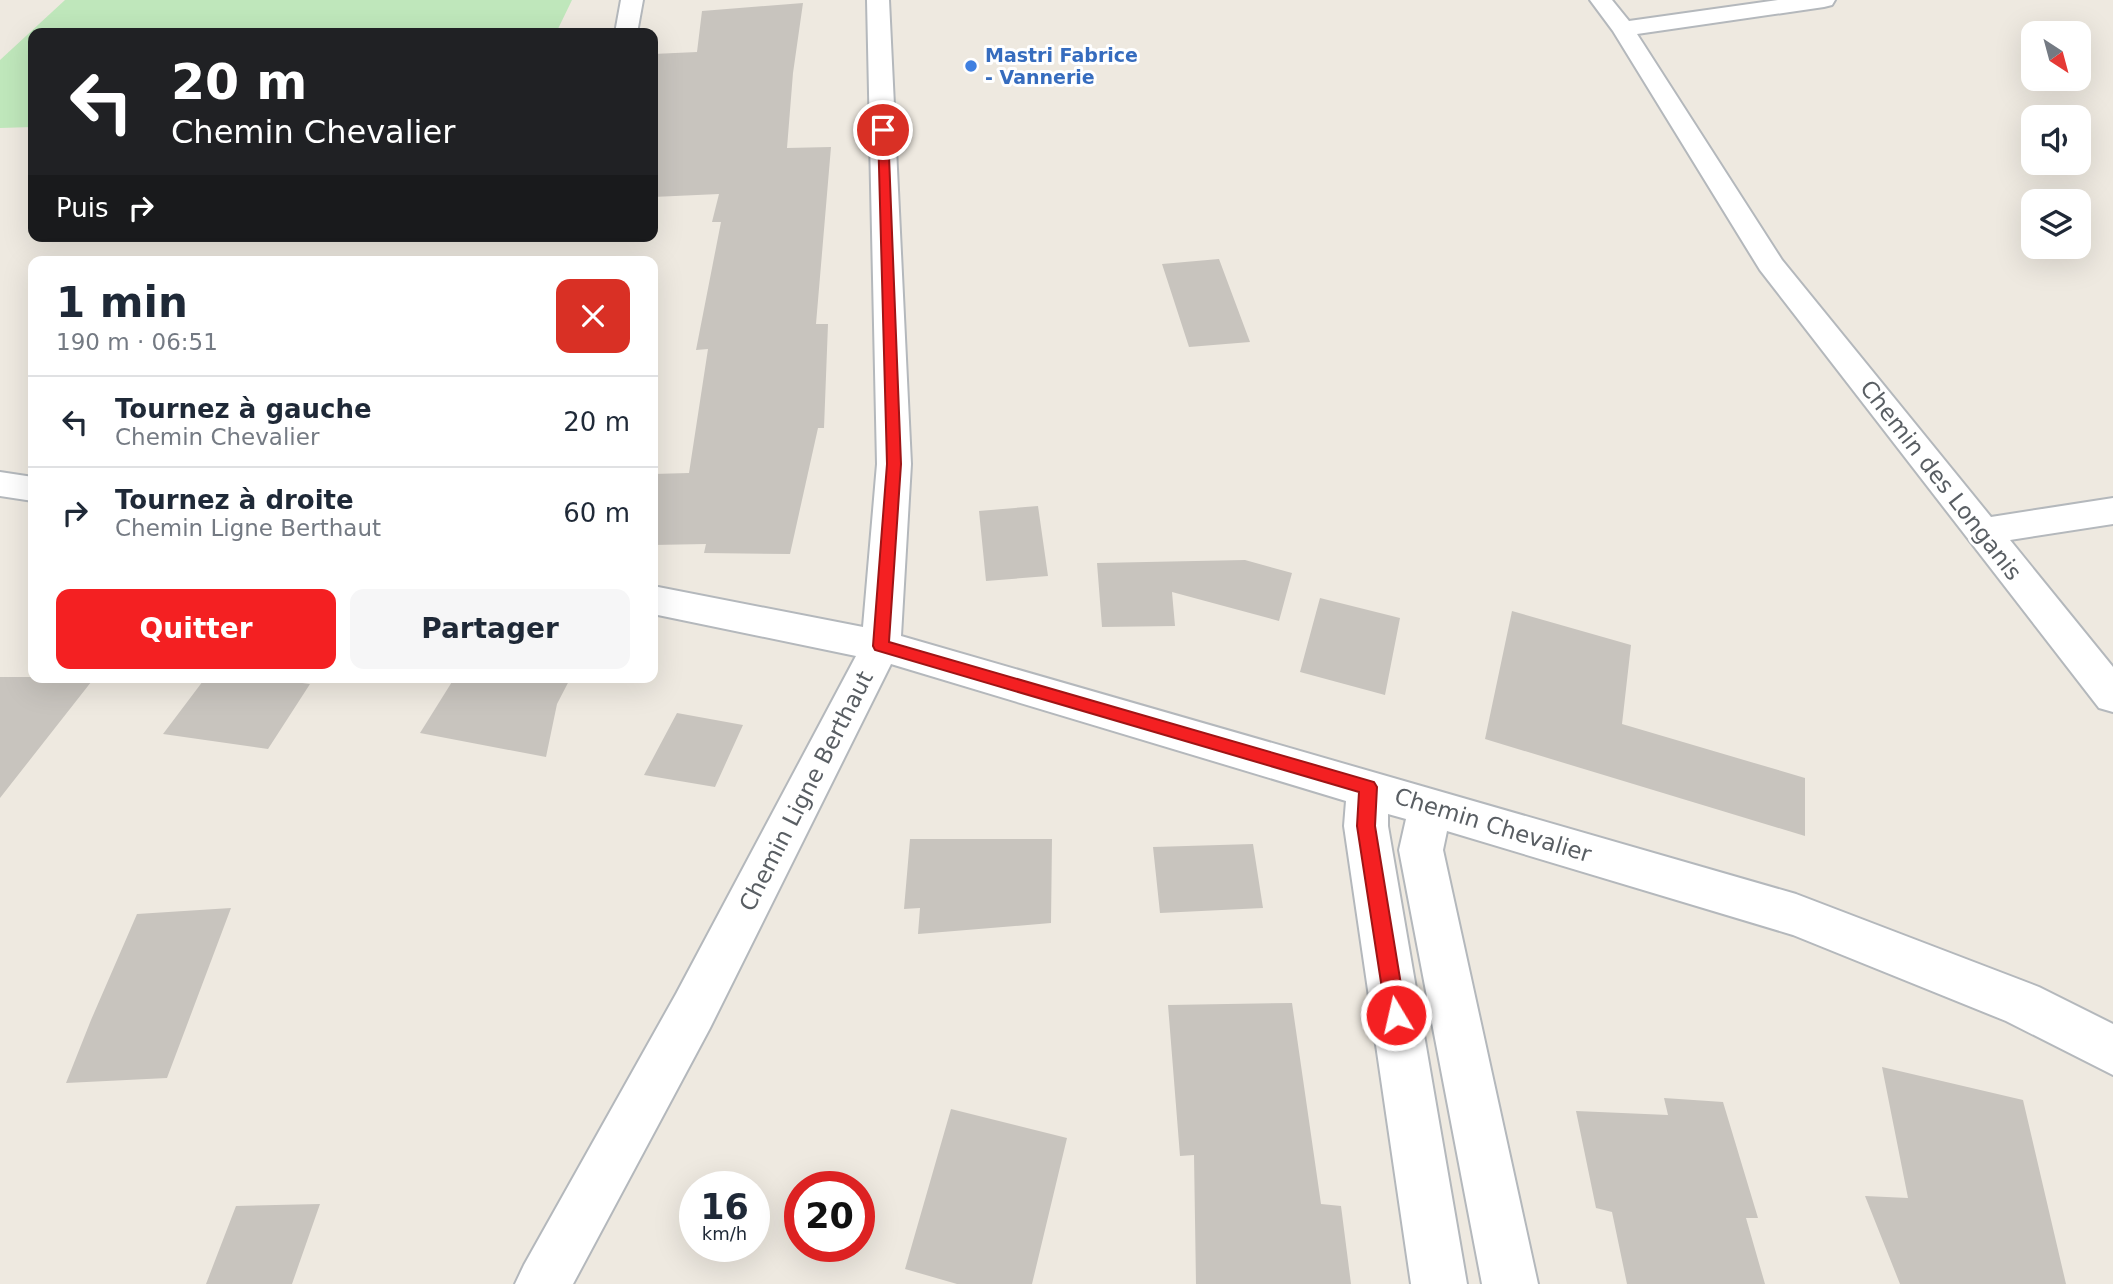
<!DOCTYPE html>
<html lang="fr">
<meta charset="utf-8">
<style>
:root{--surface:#fff;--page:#f6f6f7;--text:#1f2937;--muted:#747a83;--line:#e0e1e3;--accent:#f42022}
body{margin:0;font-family:"DejaVu Sans",sans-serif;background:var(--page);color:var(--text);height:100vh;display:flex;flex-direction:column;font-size:26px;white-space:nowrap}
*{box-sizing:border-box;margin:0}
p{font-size:23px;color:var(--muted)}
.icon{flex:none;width:38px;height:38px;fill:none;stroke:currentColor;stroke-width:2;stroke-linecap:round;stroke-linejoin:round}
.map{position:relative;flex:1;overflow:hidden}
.side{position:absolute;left:28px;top:256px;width:630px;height:427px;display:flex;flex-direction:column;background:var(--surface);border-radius:14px;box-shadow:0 7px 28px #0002}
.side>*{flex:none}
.banner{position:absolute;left:28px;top:28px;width:630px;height:214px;border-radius:14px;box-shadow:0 7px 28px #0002;background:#202124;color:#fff;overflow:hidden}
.needle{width:46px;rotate:144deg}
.tools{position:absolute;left:2021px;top:21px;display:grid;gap:14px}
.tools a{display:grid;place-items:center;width:70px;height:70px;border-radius:14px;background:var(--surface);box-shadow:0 7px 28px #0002;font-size:35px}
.speed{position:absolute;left:679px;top:1171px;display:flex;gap:14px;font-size:35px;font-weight:700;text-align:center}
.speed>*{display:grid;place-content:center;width:91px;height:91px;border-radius:50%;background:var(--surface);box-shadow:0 7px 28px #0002;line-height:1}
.speed small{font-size:18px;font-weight:400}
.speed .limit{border:10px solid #d22;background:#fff;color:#111}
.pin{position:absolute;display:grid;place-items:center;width:60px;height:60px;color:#fff;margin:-30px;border:4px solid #fff;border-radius:50%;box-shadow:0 2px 7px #0007}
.me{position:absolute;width:77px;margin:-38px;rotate:351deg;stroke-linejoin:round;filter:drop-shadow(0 0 5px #0008)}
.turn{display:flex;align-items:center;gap:24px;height:147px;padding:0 28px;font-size:32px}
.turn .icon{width:91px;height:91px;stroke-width:2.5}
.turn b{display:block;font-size:49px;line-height:60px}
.then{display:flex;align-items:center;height:66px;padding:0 28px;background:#0003;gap:14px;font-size:26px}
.round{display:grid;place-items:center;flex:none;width:74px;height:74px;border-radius:14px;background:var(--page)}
.head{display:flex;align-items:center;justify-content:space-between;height:119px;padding:0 28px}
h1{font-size:42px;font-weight:800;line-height:52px}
.cta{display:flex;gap:14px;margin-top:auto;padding:14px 28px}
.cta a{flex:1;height:80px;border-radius:14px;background:var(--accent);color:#fff;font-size:28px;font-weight:800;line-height:80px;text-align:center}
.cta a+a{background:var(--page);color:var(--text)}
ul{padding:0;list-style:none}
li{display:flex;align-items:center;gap:21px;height:91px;padding:0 28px;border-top:2px solid var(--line)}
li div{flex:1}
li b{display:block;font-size:26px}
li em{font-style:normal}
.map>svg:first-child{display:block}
.green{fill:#bfe7bb}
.building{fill:#c8c4be}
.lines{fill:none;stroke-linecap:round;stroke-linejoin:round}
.minor-casing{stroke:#b4b8bc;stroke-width:4}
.minor{fill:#fff;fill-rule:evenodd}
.route{fill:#f42022;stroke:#9f1516;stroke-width:2}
.shop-dot{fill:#3f7fe0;stroke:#fff;stroke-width:2.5}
.labels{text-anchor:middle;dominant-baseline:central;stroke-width:6;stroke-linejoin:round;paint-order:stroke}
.far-shop-label{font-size:19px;font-weight:bold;fill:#366cbe;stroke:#fff;text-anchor:start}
.street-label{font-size:23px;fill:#595e63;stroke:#fff}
</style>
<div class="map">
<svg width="2113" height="1284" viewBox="0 0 2113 1284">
<rect width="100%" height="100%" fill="#eee9e0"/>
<path class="green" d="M 65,0 L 572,0 L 556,33 L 33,33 L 33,127 L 0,128 L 0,60 Z"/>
<path class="building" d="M 803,3 L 793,73 L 787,148 L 831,147 L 816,324 L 828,324 L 824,428 L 818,428 L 790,554 L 704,553 L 706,544 L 653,545 L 653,474 L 689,473 L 708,349 L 696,350 L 721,222 L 712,222 L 719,194 L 653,197 L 653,54 L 697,52 L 702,11 Z
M 1219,259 L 1250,342 L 1189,347 L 1162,264 Z
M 1038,506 L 1048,576 L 986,581 L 979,511 Z
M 1245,560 L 1292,573 L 1279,621 L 1172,592 L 1175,626 L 1102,627 L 1097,563 Z
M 1320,598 L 1400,618 L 1385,695 L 1300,672 Z
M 1512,611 L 1631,645 L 1622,724 L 1805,778 L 1805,836 L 1485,739 Z
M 0,677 L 95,677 L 0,798 Z
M 206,677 L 257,677 L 310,684 L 268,749 L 163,734 Z
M 455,677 L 571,677 L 557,704 L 546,757 L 420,733 Z
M 677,713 L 743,725 L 715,787 L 644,775 Z
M 910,839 L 1052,839 L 1051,923 L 918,934 L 920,908 L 904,909 Z
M 1253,844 L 1263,908 L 1160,913 L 1153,847 Z
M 231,908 L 167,1078 L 66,1083 L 91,1020 L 137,914 Z
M 1292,1003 L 1321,1204 L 1341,1206 L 1351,1284 L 1196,1284 L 1194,1155 L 1180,1156 L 1168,1005 Z
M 1882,1067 L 2023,1100 L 2066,1284 L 1900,1284 L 1865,1196 L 1908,1198 Z
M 1664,1098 L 1723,1102 L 1758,1218 L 1746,1218 L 1765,1284 L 1627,1284 L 1612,1212 L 1596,1208 L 1576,1111 L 1668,1115 Z
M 951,1109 L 1067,1138 L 1032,1284 L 957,1284 L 905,1269 Z
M 320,1204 L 292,1284 L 206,1284 L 236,1206 Z"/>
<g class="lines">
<g class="minor-casing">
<path id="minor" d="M 621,0 L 643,0 L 637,33 L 615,33 Z
M 867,0 L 889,0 L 911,464 L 901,636 L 1796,894 L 2039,987 L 2113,1024 L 2113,1075 L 2006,1021 L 1793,935 L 1447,831 L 1443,850 L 1538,1284 L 1482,1284 L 1399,850 L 1406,819 L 1388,814 L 1388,826 L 1467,1284 L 1411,1284 L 1344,826 L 1346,801 L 891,664 L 710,1028 L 573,1284 L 515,1284 L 524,1265 L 676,994 L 856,656 L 653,614 L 653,586 L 863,627 L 877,464 Z
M 1590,0 L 1612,0 L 1629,21 L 1778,0 L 1835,0 L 1832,5 L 1824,7 L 1637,34 L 1782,260 L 1991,517 L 2113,498 L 2113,524 L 2010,540 L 2113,667 L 2113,712 L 2099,708 L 1760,270 L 1613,31 Z
M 0,472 L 33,477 L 33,501 L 0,496 Z"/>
</g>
<use href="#minor" class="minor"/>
</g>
<path class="route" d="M 883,127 L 888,130 L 901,464 L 889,642 L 1374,782 L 1377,787 L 1375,826 L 1406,1015 L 1403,1022 L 1396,1024 L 1389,1022 L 1386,1015 L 1357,826 L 1359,792 L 875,650 L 873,646 L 887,464 L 878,130 Z"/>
<circle class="shop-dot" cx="971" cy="66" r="7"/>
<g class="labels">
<g class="far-shop-label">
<text x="985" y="55">Mastri Fabrice<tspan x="985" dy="22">- Vannerie</tspan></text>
</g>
<g class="street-label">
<text transform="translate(1941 480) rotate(52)">Chemin des Longanis</text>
<text transform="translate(806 791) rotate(-63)">Chemin Ligne Berthaut</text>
<text transform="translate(1493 825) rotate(17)">Chemin Chevalier</text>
</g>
</g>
</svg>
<div class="tools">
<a><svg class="needle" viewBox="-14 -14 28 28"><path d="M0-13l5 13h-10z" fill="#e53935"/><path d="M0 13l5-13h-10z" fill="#747a83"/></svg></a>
<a><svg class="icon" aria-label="sound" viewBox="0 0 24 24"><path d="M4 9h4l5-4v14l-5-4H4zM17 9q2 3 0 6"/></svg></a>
<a><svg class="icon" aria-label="layers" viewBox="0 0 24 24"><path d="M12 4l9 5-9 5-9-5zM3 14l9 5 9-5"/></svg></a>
</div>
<div class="speed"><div>16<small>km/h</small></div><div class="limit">20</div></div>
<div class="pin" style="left:883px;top:130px;background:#d93025"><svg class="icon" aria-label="arrive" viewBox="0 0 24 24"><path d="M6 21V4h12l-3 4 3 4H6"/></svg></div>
<svg class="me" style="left:1396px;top:1015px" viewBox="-20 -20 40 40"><circle r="17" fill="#f42022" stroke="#fff" stroke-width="3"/><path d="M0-11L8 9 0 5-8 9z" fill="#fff"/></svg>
<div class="banner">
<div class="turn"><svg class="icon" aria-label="left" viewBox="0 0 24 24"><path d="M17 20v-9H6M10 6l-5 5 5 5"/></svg><div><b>20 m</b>Chemin Chevalier</div></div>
<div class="then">Puis<svg class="icon" aria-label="right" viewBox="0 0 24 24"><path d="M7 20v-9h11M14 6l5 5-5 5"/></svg></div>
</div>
<section class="side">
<div class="head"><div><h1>1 min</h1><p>190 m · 06:51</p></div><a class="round" style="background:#d93025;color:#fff"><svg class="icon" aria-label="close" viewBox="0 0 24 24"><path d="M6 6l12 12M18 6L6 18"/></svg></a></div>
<ul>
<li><svg class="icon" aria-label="left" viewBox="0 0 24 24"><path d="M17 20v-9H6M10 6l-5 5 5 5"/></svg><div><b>Tournez à gauche</b><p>Chemin Chevalier</p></div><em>20 m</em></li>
<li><svg class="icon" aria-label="right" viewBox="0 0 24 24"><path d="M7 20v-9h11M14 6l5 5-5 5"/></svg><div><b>Tournez à droite</b><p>Chemin Ligne Berthaut</p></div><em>60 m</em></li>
</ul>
<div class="cta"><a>Quitter</a><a>Partager</a></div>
</section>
</div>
